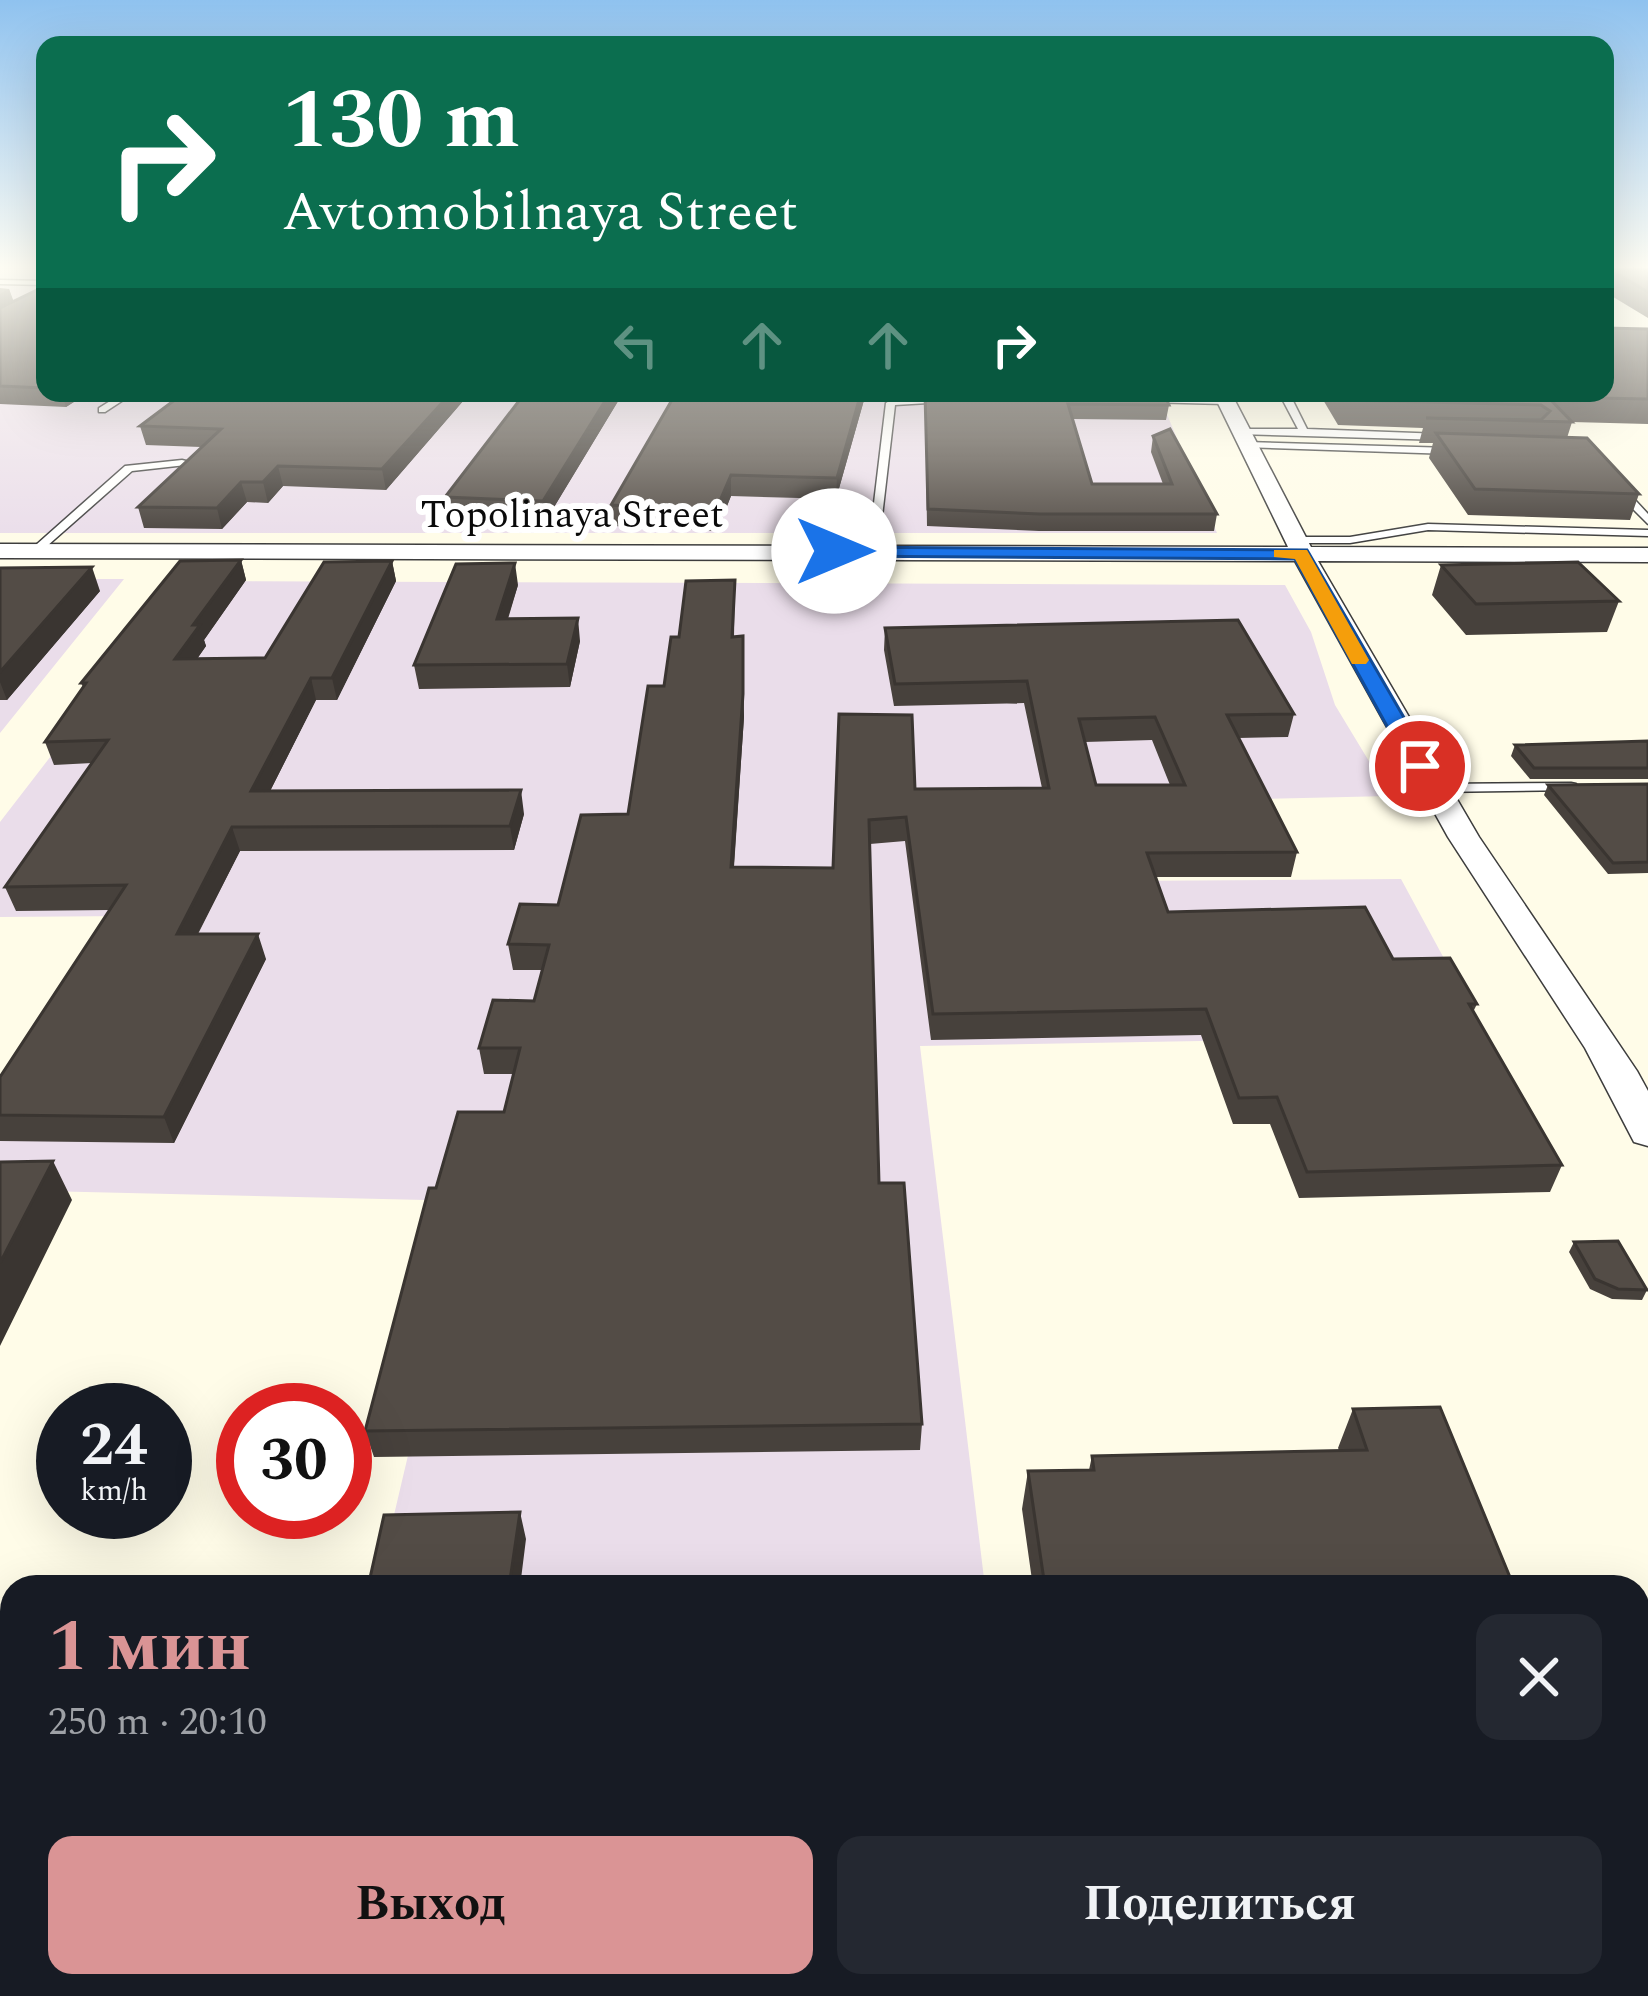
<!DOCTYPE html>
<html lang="ru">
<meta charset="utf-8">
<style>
:root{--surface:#171b24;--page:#242831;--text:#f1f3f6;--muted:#9ea1a6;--accent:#da9495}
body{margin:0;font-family:Spectral,serif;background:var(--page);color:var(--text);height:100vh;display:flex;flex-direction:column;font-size:45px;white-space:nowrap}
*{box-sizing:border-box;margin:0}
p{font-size:39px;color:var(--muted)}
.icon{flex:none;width:66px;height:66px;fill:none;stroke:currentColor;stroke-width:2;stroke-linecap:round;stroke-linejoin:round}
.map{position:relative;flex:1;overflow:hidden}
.drawer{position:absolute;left:0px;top:1575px;width:1650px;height:423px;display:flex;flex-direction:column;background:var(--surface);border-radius:36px 36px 0 0;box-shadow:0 12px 48px #0002}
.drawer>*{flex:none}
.top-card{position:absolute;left:36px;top:36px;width:1578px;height:366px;border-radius:24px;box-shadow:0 12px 48px #0002;background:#0b6e4f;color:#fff;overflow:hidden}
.speed{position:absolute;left:36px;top:1383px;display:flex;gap:24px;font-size:60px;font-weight:700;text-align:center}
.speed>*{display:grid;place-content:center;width:156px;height:156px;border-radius:50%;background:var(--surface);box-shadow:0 12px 48px #0002;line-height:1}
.speed small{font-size:30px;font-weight:400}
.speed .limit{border:18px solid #d22;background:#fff;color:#111}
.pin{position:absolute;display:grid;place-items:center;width:102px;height:102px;color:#fff;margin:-51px;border:6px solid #fff;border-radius:50%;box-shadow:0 3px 12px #0007}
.me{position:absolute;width:132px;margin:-66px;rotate:90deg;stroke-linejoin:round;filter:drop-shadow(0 0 9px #0008)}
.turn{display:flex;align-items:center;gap:42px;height:252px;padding:0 48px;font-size:54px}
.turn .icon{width:156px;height:156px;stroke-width:2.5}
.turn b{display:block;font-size:84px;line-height:102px}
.lanes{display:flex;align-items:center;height:114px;padding:0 48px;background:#0003;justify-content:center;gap:60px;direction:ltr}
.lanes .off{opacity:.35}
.round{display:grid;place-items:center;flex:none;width:126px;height:126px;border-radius:24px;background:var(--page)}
.summary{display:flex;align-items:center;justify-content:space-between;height:204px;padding:0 48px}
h1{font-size:72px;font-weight:700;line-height:90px;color:var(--accent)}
.action{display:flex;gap:24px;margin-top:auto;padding:24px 48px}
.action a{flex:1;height:138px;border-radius:24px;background:var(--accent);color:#111;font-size:48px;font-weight:700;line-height:138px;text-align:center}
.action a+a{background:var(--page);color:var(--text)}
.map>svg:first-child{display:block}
.industrial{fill:#eaddea}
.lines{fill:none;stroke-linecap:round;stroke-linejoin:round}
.service-casing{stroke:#3d3d3d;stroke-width:3}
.minor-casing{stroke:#3d3d3d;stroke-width:3}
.service{fill:#fff;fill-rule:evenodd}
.minor{fill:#fff;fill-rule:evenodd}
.wall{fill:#47413c;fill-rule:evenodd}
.shaded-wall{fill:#3a3531}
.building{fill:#534c46;stroke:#3a3531;stroke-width:3;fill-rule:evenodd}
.route{fill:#1a73e8;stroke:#114b97;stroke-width:3}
.slow{fill:#f59e0b}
.labels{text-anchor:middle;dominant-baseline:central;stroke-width:12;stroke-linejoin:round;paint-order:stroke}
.far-street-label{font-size:39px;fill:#0a0a0a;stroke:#fff}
</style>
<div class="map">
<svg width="1648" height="1996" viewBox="0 0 1648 1996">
<rect width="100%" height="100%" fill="#fffce8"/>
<path class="industrial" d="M 0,265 L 45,265 L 45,393 L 1158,393 L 1217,533 L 0,533 Z
M 0,579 L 124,579 L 0,733 Z
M 186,581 L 1285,585 L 1311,632 L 1335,705 L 1390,796 L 1089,803 L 1113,881 L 1401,879 L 1486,1036 L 920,1046 L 985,1587 L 377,1587 L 468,1201 L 0,1190 L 0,1122 L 128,916 L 0,917 L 0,822 Z
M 284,1986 L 1029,1986 L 1030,1996 L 282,1996 Z"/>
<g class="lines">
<g class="service-casing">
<path id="service" d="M 29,265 L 45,265 L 45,268 Z
M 0,280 L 45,281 L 45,285 L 0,284 Z
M 123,393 L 134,393 L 105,412 L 99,412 L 99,408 Z
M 1279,393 L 1289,393 L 1307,429 L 1443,434 L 1448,437 L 1443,440 L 1237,434 L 1235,432 L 1240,429 L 1298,429 Z
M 948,397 L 945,402 L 895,405 L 878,551 L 868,553 L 886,403 L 891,400 Z
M 1146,397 L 1225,398 L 1230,401 L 1225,404 L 1143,402 Z
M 1246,442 L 1451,448 L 1456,451 L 1451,454 L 1243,447 L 1243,443 Z
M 182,460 L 186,461 L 186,465 L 132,471 L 38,554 L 28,552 L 125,466 Z
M 1616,488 L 1624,488 L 1648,514 L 1648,524 L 1616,492 Z
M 1428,524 L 1648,530 L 1648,536 L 1428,530 L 1350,543 L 1293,543 L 1287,540 L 1293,537 L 1350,537 Z
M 1571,783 L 1576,784 L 1576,790 L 1434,792 L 1427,788 L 1434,784 Z"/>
</g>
<g class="minor-casing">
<path id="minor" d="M 1213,393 L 1231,393 L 1311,547 L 1648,548 L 1648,562 L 1318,561 L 1479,837 L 1637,1071 L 1648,1091 L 1648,1146 L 1634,1142 L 1585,1048 L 1448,837 L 1295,561 L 0,558 L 0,544 L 1288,547 Z"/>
</g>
<use href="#service" class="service"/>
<use href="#minor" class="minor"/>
</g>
<path class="wall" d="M 1605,265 L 1648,265 L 1648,318 L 1605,292 Z
M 0,288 L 9,289 L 13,301 L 45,290 L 45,393 L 88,393 L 66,407 L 0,404 Z
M 1648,329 L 1648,424 L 1572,422 L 1567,438 L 1639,494 L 1630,520 L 1468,515 L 1429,458 L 1433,443 L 1419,443 L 1423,428 L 1338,425 L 1319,393 L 1605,393 Z
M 470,393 L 386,490 L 283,486 L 268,503 L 247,502 L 222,529 L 144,528 L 138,507 L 201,447 L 146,445 L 140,426 Z
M 623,393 L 545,522 L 448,518 L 445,497 Z
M 866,393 L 836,499 L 731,496 L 717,531 L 613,526 L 611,505 Z
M 925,393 L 1169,405 L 1166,420 L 1073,419 L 1092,484 L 1163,484 L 1151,452 L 1153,436 L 1217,514 L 1214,531 L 1039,531 L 927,526 Z
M 241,560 L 246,580 L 204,640 L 206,646 L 197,659 L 265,658 L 392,561 L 396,581 L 337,700 L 316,700 L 270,791 L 524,814 L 514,850 L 240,851 L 198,934 L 266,959 L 174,1143 L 0,1141 L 0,1077 L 110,910 L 16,911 L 5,887 L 92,763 L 54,765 L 45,742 L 83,687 L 81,683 Z
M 1441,565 L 1619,601 L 1607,632 L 1466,635 L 1432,595 Z
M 0,568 L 100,591 L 7,700 L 0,700 Z
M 735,580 L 734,637 L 744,717 L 734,867 L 833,868 L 839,714 L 915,789 L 1042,788 L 1024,703 L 894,706 L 884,650 L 885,628 L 1294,714 L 1288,737 L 1238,738 L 1297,852 L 1291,877 L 1155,877 L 1168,912 L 1393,959 L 1477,1004 L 1473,1012 L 1562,1165 L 1550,1192 L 1299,1198 L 1270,1124 L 1233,1124 L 1201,1035 L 931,1040 L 905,841 L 870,844 L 879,1183 L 922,1424 L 920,1450 L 374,1457 L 365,1431 L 436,1188 L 504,1112 L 514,1074 L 484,1074 L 479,1048 L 534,1001 L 542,970 L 513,970 L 508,944 L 558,905 L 628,814 L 679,637 ZM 1152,740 L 1170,785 L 1096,785 L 1085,742 Z
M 518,585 L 508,619 L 580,641 L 570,687 L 419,689 L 414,665 Z
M 1648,741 L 1648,779 L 1530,779 L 1511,756 L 1515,745 Z
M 1648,784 L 1648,873 L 1608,874 L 1544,795 L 1548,785 Z
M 1574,1242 L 1647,1290 L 1642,1300 L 1612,1299 L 1590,1289 L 1569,1252 Z
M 1353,1409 L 1514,1587 L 1033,1587 L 1022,1509 L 1028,1471 L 1089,1470 L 1092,1456 L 1339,1450 L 1338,1448 Z
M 1248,1986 L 1638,1986 L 1648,1996 L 1250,1996 Z"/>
<path class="shaded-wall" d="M 9,289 L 15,305 L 0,314 L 0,294 Z
M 62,393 L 88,393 L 66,407 Z
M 451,393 L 470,393 L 386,490 L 382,469 Z
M 610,393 L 623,393 L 545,522 L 543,501 Z
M 861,393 L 866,393 L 836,499 L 837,478 Z
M 278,466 L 283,486 L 268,503 L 263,482 Z
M 731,475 L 731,496 L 717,531 L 716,510 Z
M 241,482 L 247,502 L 222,529 L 217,508 Z
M 241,560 L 246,580 L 204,640 L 206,646 L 182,680 L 175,659 L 193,625 Z
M 392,561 L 396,581 L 337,700 L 332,678 Z
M 515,563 L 518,585 L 500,642 L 497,619 Z
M 92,567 L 100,591 L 7,700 L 0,682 L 0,672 Z
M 578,618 L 580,641 L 570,687 L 567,664 Z
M 743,636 L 744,717 L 732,892 L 731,867 Z
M 311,678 L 316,700 L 258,815 L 251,791 Z
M 521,790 L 524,814 L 514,850 L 510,826 Z
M 232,827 L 240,851 L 185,958 L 177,934 Z
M 258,934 L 266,959 L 174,1143 L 164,1117 Z
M 53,1161 L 72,1200 L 0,1346 L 0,1263 Z
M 520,1512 L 526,1539 L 520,1587 L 509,1587 Z"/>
<path class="building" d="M 1605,265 L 1648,265 L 1648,292 L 1605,267 Z
M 39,289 L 45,290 L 45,388 L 0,386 L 0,308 Z
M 1605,328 L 1648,329 L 1648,399 L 1548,397 L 1572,422 L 1426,418 L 1541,420 L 1550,411 L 1541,405 L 1344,400 L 1339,393 L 1605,393 Z
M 184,393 L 451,393 L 382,469 L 278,466 L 263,482 L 241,482 L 217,508 L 138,507 L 221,429 L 140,426 Z
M 525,393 L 610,393 L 543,501 L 445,497 Z
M 676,393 L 861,393 L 837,478 L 731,475 L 716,510 L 611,505 Z
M 925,393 L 1164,394 L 1169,405 L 1068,404 L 1092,484 L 1172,484 L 1153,436 L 1170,429 L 1217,514 L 1040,514 L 928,509 Z
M 1436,433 L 1587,438 L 1639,494 L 1475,489 Z
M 241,560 L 193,625 L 200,625 L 175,659 L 265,658 L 324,562 L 392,561 L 332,678 L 311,678 L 251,791 L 521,790 L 510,826 L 232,827 L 177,934 L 258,934 L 164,1117 L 0,1115 L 0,1077 L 126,885 L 5,887 L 108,740 L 45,742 L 86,683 L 81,683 L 180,561 Z
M 1578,562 L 1619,601 L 1476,604 L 1441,565 Z
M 515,563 L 497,619 L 578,618 L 567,664 L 414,665 L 456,564 Z
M 92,567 L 0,672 L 0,568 Z
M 735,580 L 732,637 L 743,636 L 743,694 L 731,867 L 833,868 L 839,714 L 912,715 L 915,789 L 1049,788 L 1027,681 L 895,684 L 885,628 L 1238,620 L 1294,714 L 1227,715 L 1297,852 L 1147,853 L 1168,912 L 1365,907 L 1393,959 L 1450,958 L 1477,1004 L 1469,1004 L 1562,1165 L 1307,1172 L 1277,1097 L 1239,1098 L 1206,1009 L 933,1014 L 906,817 L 869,820 L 879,1183 L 904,1183 L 922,1424 L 365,1431 L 429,1188 L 436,1188 L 458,1112 L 504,1112 L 520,1048 L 479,1048 L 493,1000 L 534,1001 L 549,945 L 508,944 L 520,904 L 558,905 L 581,815 L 628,814 L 648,686 L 664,686 L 671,637 L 679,637 L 686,581 ZM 1155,717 L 1185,785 L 1096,785 L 1079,719 Z
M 1648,741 L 1648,768 L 1534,768 L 1515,745 Z
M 1648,784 L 1648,862 L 1613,863 L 1548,785 Z
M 53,1161 L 0,1263 L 0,1162 Z
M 1618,1241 L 1647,1290 L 1618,1289 L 1595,1279 L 1574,1242 Z
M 1440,1407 L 1514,1587 L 1045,1587 L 1028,1471 L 1094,1470 L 1092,1456 L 1367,1450 L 1353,1409 Z
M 520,1512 L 509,1587 L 368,1587 L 384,1515 Z
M 1638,1831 L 1648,1831 L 1648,1996 L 1307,1996 L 1305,1986 L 1638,1986 Z
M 543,1986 L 1107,1986 L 1108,1996 L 542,1996 Z"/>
<linearGradient id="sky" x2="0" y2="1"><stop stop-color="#8fc2ef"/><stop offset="0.49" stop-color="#fffef5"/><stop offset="1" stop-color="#fffef5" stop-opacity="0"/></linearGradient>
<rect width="1648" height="545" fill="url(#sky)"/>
<path class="route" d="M 828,547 L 1307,550 L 1432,766 L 1420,772 L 1409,766 L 1295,559 L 834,556 Z"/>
<path class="slow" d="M 1274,550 L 1307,550 L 1369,660 L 1366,664 L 1352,664 L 1295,559 L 1274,557 Z"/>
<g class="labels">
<g class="far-street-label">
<text x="572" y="515">Topolinaya Street</text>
</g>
</g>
</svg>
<div class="speed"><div>24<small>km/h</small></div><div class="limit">30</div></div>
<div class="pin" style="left:1420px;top:766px;background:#d93025"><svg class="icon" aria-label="arrive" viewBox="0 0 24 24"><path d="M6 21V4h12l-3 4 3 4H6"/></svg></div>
<svg class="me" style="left:834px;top:551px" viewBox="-20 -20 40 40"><circle r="19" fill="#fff"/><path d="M0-13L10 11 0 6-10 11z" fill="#1a73e8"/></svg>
<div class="top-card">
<div class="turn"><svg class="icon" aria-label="right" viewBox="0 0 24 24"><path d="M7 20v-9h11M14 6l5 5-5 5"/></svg><div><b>130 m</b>Avtomobilnaya Street</div></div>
<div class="lanes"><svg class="icon off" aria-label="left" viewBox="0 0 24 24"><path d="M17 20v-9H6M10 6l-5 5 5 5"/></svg><svg class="icon off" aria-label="ahead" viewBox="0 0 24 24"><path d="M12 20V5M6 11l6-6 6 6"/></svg><svg class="icon off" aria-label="ahead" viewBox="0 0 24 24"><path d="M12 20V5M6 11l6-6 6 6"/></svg><svg class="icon" aria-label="right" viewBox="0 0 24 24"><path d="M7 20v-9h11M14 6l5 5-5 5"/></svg></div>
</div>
<section class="drawer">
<div class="summary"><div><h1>1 мин</h1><p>250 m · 20:10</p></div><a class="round"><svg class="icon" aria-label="close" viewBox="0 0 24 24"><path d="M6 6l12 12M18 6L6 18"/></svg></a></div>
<div class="action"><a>Выход</a><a>Поделиться</a></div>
</section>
</div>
